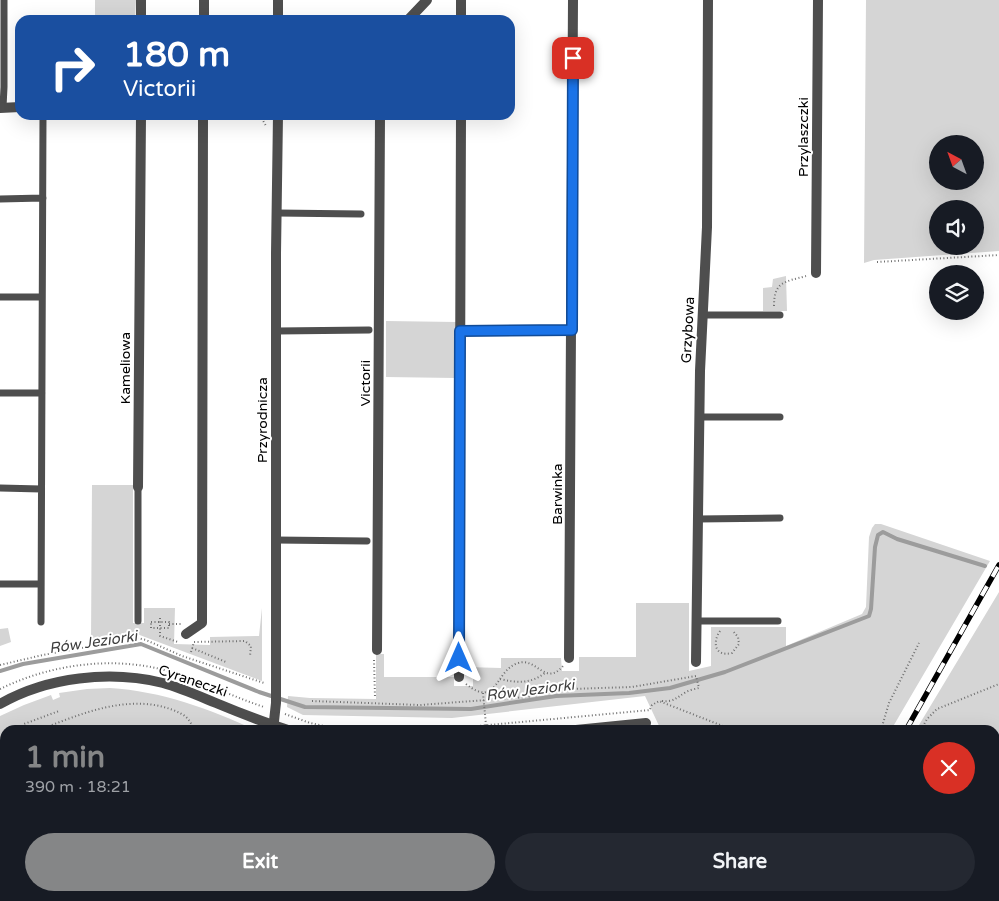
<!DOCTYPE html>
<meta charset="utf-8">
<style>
:root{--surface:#171b24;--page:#242831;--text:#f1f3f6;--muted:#9ea1a6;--accent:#858687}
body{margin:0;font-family:"Varela Round",sans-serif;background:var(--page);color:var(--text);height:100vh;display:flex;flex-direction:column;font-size:19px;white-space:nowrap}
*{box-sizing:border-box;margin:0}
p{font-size:16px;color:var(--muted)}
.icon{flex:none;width:28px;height:28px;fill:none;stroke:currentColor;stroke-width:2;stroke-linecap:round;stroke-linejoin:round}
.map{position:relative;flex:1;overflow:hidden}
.details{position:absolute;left:0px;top:725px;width:1000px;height:176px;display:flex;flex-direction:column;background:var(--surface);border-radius:15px 15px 0 0;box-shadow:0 5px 20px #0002}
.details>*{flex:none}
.guide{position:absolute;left:15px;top:15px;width:500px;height:105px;border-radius:15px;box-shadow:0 5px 20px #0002;background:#1a4fa0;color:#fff;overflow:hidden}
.needle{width:32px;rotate:319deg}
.buttons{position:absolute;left:929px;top:135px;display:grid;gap:10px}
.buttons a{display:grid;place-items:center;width:55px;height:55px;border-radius:50%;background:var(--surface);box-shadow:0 5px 20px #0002;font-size:25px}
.pin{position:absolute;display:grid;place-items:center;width:42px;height:42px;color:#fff;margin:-21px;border-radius:10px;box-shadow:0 2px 8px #0006}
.me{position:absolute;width:55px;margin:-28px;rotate:0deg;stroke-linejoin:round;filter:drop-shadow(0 0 4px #0008)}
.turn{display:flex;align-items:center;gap:18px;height:105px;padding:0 25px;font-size:22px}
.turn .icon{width:65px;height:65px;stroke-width:2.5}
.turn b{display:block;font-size:35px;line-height:42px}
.round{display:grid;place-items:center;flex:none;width:52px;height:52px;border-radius:26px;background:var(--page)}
.head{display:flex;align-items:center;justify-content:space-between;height:85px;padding:0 25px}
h1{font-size:30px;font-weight:800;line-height:38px;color:var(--accent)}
.cta{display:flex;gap:10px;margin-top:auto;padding:10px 25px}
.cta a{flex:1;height:58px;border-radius:30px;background:var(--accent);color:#fff;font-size:20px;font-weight:800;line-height:58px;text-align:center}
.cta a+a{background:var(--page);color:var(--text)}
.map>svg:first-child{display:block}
.green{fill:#d5d5d5;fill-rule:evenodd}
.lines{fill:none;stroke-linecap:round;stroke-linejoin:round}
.stream{stroke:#9c9c9c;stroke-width:4}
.path{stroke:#707070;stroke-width:2;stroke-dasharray:1 2.5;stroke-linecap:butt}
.service{stroke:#4e4e4e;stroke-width:7}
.minor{stroke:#4e4e4e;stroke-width:10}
.tertiary{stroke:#4e4e4e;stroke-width:10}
.rail-casing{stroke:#000;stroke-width:5.5}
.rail{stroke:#fff;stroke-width:4;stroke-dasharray:11;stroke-linecap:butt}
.route-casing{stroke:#114b97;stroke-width:12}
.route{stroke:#1a73e8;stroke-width:9}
.labels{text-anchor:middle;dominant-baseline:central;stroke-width:4;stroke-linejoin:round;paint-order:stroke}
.street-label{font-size:14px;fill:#000;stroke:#fff}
.water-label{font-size:15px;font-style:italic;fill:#3d3d3d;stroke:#fff}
</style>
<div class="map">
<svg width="999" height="901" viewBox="0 0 999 901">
<rect width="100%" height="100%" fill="#fff"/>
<path class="green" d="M 95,0 L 136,0 L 135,20 L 95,20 Z
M 866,0 L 999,0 L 999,251 L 874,260 L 864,263 ZM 938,144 L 975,144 L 975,181 L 938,181 ZM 938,209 L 975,209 L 975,246 L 938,246 Z
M 786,276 L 787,311 L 763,311 L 763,288 L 772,287 L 773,279 Z
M 386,321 L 456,322 L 455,378 L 386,377 Z
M 92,485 L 133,485 L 133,623 L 144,623 L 144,608 L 175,608 L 174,644 L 210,645 L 210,637 L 259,636 L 262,608 L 262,681 L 137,634 L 91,641 Z
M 875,524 L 881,524 L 990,561 L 891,730 L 661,730 L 645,696 L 452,718 L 303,715 L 287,707 L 288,696 L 310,698 L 376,699 L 376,654 L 384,654 L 384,677 L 454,677 L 454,686 L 473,686 L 473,672 L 464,672 L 465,667 L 501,668 L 501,658 L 561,658 L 562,671 L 579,671 L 579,657 L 636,657 L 636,603 L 689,603 L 689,671 L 711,666 L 711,627 L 786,627 L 786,646 L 862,614 L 866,607 L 869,537 L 872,528 Z
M 999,592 L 999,748 L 995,750 L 995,730 L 916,730 Z
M 8,628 L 11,642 L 0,646 L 0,629 Z
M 110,688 C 161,691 210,709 255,730 L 5,730 L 5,743 L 0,745 L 0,716 L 24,705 L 51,695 L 53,700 L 60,697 L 59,693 L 87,689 Z
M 83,896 L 180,896 L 182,901 L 85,901 Z
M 656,896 L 711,897 L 720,896 L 718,901 L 644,901 Z
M 831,896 L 935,896 L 937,901 L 829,901 Z
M 944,896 L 972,896 L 973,901 L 946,901 Z"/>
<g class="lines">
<path class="stream" d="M 0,671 L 23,664 L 141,644 L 259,692 L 305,707 L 471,709 L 556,696 L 629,693 L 670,688 L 725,672 L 869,616 L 871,609 L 875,547 L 878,535 L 883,532 L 897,539 L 985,566"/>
<path class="path" d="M 180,115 L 193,116
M 260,115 L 266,126
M 213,117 L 260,118
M 877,262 L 999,255
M 774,306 C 774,281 785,282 806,276
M 160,618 L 160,636 L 178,642
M 151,622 L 169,622 L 169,628 L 151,628 Z
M 169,624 L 182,624
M 720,631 C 712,643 715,657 732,653 L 739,644 L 738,637 L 733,631
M 192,648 L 226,662
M 191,652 L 194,642 L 245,641 L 251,646 L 250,656
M 374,660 L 375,697
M 0,665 L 43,655 L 137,638 L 146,640 L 182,656 L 264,683
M 500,679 C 517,683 530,684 545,673
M 466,684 C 498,709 494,671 518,663 C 537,657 545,687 563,666
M 0,689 C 53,663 118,655 175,673 C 205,683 234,697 264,707
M 483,693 L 486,725
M 312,701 L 420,705 L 527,697 L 570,689 L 632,687 L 696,676
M 662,701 C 674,702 676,698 686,692 C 689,690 695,689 699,688 L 696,676
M 650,709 L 652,705 L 659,701 L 733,730
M 285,714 L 310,723 L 344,730
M 27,730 L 24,724 L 59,711
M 39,730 C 81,714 128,693 173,710 C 183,714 191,718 193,730
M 435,730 L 650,710
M 881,730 L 889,703 L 919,643
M 921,730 L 927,719 L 937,709 L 999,684
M 812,901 L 814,896
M 846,901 L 849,896"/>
<path class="service" d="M 3,107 L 4,87 L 4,0
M 0,199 L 43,198
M 277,213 L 361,214
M 0,297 L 41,297
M 703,315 L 780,315
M 277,331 L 369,330
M 0,393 L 42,393
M 699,417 L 780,417
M 0,488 L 41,489
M 697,519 L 780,518
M 275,540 L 367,541
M 0,584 L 41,584
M 138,621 L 138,487
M 696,621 L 778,621
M 41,622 L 43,115"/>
<path class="minor" d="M 278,0 L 278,20
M 141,20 L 141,0
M 204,20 L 204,0
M 408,20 L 427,0
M 461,20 L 461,0
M 0,108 L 20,107
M 816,273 L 818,0
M 460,331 L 571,330
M 138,487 L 141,115
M 186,634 L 202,623 L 203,115
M 377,650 L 380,115
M 569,658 L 573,0
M 696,662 L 700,371 L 707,227 L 708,0
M 459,677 L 461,115
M 273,730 L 276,703 L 276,253 L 278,115
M 995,793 L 999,792
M 292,896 L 294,901
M 424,896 L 426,901
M 549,896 L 551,901
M 941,896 L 943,901
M 975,896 L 978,901
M 628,901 L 639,896"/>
<path class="tertiary" d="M 0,704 C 47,677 110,670 163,683 C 181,688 199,696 216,703 C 240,713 263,722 288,730
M 576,730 L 646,723"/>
<g class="rail-casing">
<path id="rail" d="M 906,730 L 999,565
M 819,901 L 821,896"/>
</g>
<use href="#rail" class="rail"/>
</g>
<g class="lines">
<g class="route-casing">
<path id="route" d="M 459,658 L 460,331 L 572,330 L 573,58"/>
</g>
<use href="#route" class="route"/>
</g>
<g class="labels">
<g class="street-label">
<text transform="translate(803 137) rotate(-90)">Przylaszczki</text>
<text transform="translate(688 330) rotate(-87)">Grzybowa</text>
<text transform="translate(125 368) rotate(-90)">Kameliowa</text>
<text transform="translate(365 383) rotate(-90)">Victorii</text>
<text transform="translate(262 420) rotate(-90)">Przyrodnicza</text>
<text transform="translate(557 494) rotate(-90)">Barwinka</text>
<text transform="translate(193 681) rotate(19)">Cyraneczki</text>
</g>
<g class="water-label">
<text transform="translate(93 642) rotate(-8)">Rów Jeziorki</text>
<text transform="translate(530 690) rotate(-7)">Rów Jeziorki</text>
</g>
</g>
</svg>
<div class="buttons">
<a><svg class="needle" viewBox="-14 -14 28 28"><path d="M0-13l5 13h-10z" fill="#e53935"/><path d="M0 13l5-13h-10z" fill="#9ea1a6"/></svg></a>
<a><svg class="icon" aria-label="sound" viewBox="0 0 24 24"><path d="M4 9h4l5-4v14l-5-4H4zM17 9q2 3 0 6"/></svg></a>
<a><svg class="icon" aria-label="layers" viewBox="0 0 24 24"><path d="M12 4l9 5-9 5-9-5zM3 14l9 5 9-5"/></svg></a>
</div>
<div class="pin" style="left:573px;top:58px;background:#d93025"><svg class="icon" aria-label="arrive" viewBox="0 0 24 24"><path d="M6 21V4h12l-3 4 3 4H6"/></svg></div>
<svg class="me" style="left:459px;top:658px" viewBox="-20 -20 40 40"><path d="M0-17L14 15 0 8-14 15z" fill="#1a73e8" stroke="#fff" stroke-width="4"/></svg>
<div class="guide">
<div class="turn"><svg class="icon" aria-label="right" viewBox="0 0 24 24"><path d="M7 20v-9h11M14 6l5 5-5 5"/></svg><div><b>180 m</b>Victorii</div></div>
</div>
<section class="details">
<div class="head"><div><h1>1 min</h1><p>390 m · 18:21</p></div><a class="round" style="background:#d93025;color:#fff"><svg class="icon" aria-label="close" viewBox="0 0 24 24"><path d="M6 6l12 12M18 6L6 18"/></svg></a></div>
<div class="cta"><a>Exit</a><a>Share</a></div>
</section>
</div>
